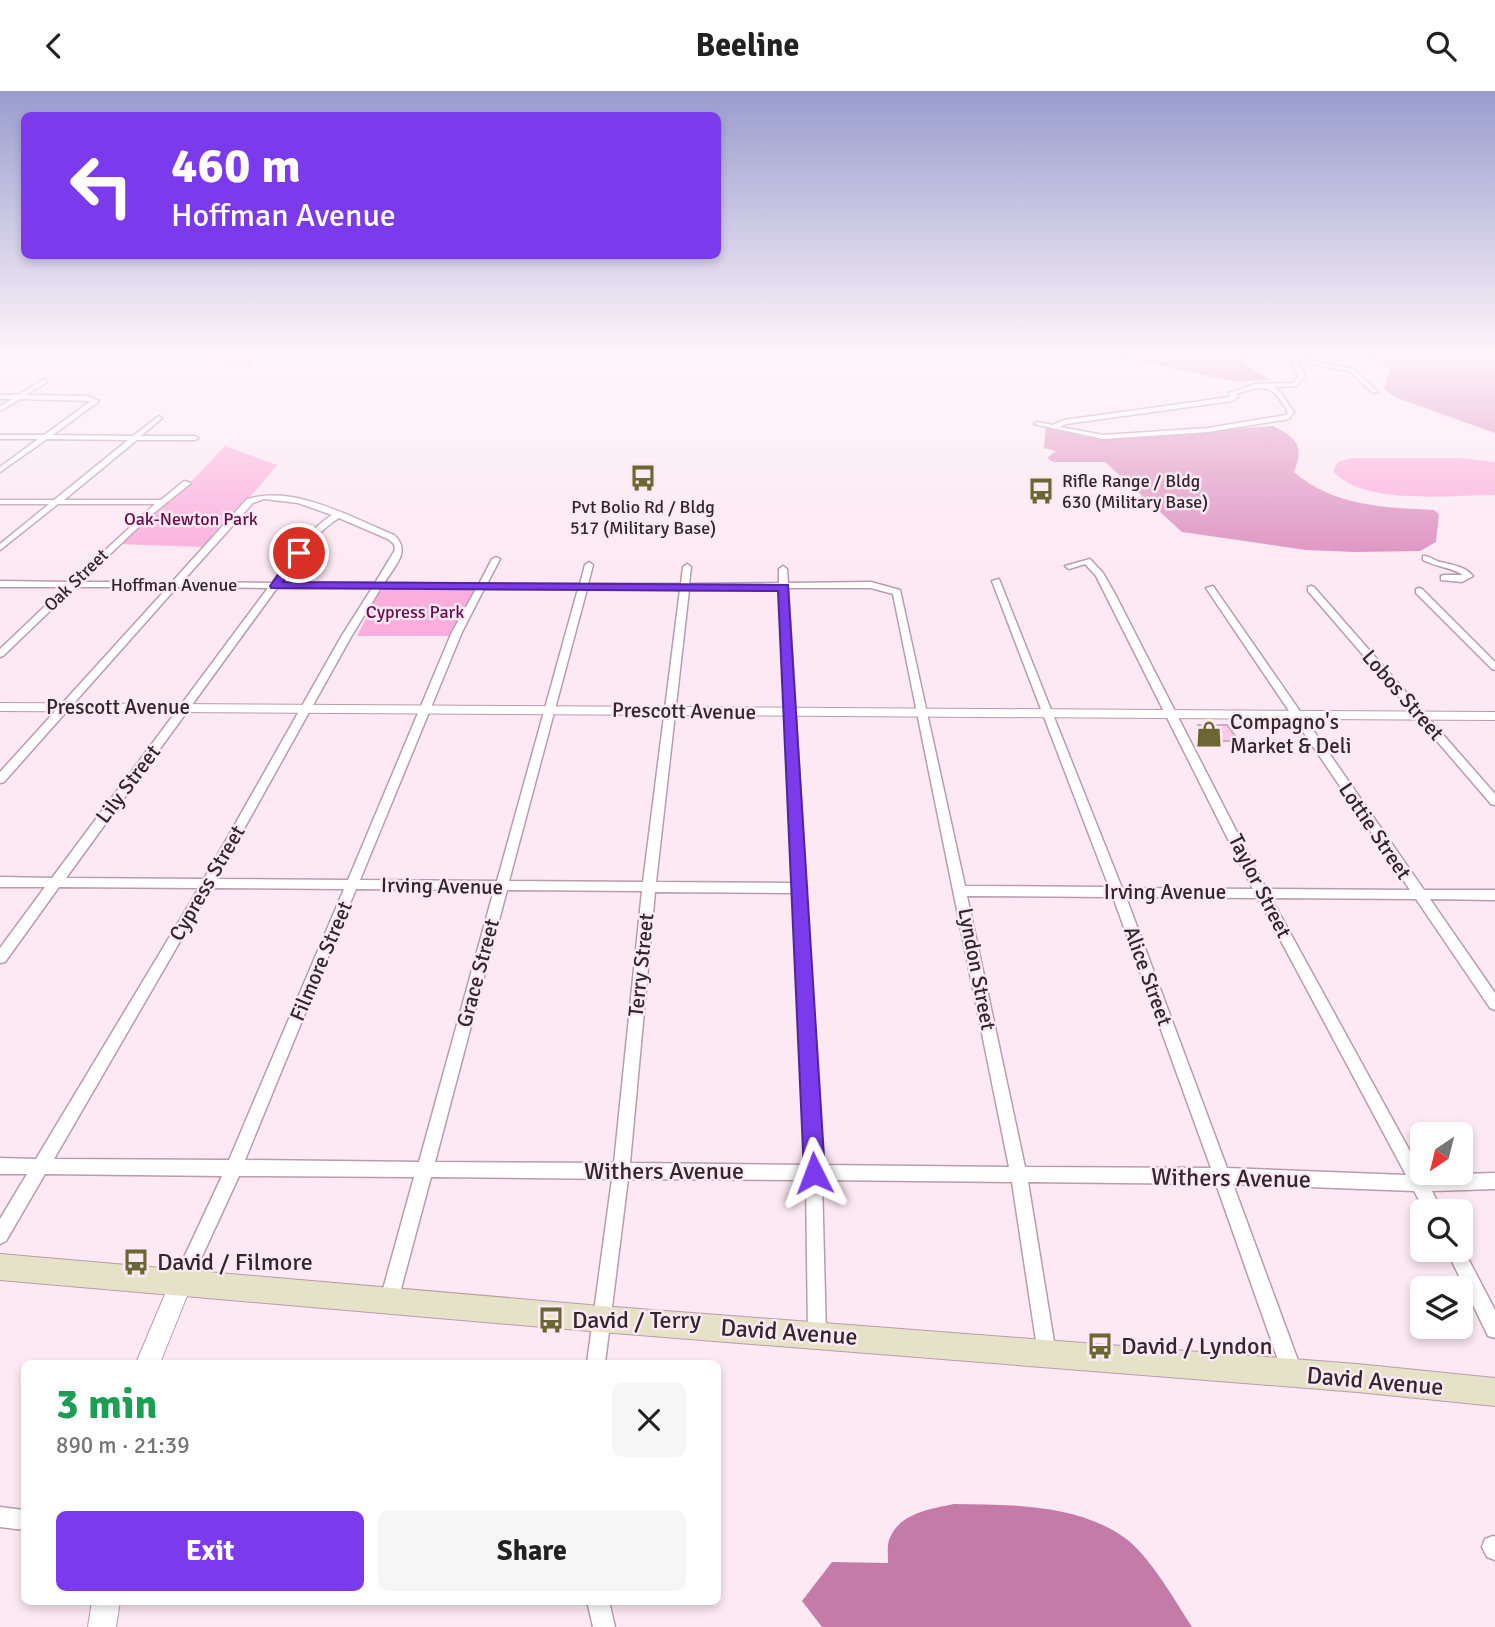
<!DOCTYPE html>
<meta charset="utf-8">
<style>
:root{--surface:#fff;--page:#f6f6f6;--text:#222;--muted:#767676;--accent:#7c3aed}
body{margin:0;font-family:Signika,sans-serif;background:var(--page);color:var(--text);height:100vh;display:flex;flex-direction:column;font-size:26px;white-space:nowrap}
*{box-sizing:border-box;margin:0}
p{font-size:23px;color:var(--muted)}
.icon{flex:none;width:38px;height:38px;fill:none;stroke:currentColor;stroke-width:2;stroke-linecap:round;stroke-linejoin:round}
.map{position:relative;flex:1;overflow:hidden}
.drawer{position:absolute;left:21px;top:1269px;width:700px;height:245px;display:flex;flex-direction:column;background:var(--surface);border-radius:10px;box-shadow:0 4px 10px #0003}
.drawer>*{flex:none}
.banner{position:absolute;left:21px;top:21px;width:700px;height:147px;border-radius:10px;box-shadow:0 4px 10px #0003;background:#7c3aed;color:#fff;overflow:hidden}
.needle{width:46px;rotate:215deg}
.fabs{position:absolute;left:1410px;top:1031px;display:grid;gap:14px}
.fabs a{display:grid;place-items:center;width:63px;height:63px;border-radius:10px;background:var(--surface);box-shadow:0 4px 10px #0003;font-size:35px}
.pin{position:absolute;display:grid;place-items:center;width:60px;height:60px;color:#fff;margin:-30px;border:4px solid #fff;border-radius:50%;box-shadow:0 2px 7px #0007}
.me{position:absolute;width:77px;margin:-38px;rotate:357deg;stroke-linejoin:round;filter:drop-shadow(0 0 5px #0008)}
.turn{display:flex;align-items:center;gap:24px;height:147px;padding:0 35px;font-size:32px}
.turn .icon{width:91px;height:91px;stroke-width:2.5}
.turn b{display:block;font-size:49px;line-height:60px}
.round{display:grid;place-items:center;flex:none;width:74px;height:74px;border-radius:10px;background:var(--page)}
.overview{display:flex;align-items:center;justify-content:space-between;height:119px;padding:0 35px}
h1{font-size:42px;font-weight:800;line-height:52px;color:#1e9e55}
.button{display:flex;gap:14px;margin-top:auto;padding:14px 35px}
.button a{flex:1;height:80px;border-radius:10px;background:var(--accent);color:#fff;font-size:28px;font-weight:800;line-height:80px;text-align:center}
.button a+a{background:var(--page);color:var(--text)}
header{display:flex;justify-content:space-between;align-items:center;height:91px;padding:0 35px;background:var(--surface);font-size:32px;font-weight:800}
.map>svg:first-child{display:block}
.green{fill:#fbaedd}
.forest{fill:#dd91c0}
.water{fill:#c47ba8}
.building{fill:#facae6;stroke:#c9acbd;stroke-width:2}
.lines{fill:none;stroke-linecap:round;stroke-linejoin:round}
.minor-casing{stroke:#b99cad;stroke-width:3}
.tertiary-casing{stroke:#b99cad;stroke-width:2}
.secondary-casing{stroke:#b99cad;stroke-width:2}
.minor{fill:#fff;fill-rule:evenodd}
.tertiary{fill:#fff;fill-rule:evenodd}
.secondary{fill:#e5e2c7;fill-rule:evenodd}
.route{fill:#7c3aed;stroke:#51269a;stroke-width:2}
.labels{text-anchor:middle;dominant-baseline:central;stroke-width:5;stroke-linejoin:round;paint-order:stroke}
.far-poi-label{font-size:18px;fill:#32272d;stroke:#fce9f3;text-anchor:start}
.far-park-label{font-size:18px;fill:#660c4d;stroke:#fce9f3}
.far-street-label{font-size:18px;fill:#32272d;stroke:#fce9f3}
.street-label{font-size:21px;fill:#32272d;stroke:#fce9f3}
.poi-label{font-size:21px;fill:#32272d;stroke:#fce9f3;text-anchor:start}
.near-street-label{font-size:24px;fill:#32272d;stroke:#fce9f3}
.near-poi-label{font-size:24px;fill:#32272d;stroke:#fce9f3;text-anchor:start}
</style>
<header><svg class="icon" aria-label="back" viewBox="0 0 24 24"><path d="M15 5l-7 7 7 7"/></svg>Beeline<svg class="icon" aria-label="search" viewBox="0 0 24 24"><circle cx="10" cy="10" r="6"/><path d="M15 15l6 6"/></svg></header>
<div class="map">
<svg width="1495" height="1536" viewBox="0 0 1495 1536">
<rect width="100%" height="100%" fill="#fce9f3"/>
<path class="green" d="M 167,261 L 281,261 L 252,270 L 252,276 C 236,280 229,272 214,269 C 198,266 182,264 167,261 Z
M 225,355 L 277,374 C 255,403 228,427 203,456 L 119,453 L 149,424 L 191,391 Z
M 1352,367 L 1460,367 L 1495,371 L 1495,404 C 1454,404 1361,415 1333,380 L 1338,371 Z
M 465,497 L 473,500 L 451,545 L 357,545 L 379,502 L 383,499 Z"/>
<path class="forest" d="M 1070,261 L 1253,261 L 1268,264 L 1251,263 L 1245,269 L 1246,274 L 1271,289 L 1237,291 L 1134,269 Z
M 1353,261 L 1495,261 L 1495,342 L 1397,307 L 1384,298 L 1390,278 L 1379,270 Z
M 1046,335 L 1081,345 L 1107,348 L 1273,335 C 1296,347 1305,354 1294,381 C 1335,416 1383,416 1434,419 L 1439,423 L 1436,451 L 1420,460 L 1356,461 L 1306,459 L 1182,441 L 1105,371 L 1053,371 L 1047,367 L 1056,360 L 1044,357 Z"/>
<path class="water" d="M 954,1413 C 1011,1414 1076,1412 1125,1447 C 1149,1464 1176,1511 1192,1536 L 822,1536 L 802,1510 L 832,1471 L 888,1472 C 888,1465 887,1456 889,1449 C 899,1422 930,1418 954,1413 Z"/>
<path class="building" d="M 1198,634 L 1227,634 L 1239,650 L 1207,650 Z"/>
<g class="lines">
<g class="minor-casing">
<path id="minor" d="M 811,261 L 817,261 L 817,262 L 814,264 Z
M 1302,261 L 1308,261 L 1302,268 L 1353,278 L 1378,301 L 1373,302 L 1349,280 L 1299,271 L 1298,272 L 1305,284 L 1297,295 L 1274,296 L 1280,301 L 1294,321 L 1289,328 L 1208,341 L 1103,348 L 1034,333 L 1037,331 L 1053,334 L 1064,329 L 1230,306 L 1229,302 L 1255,293 L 1293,292 L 1299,284 L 1292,272 ZM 1256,297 C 1275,296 1278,306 1288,321 L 1286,324 L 1208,337 L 1103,344 L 1060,336 L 1066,333 L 1232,310 L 1238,306 L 1236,303 Z
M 45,288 L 47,291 L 26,304 L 87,305 L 99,310 L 53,344 L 133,345 L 159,325 L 162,327 L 161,328 L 141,345 L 195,345 L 198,347 L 195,349 L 137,349 L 64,409 L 161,409 L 184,390 L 191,392 L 149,426 L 81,491 L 172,491 L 247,408 C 296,394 350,426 394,444 C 412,460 394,476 384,492 L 479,493 L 492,468 L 496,466 L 500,468 L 487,493 L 580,493 L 585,474 L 589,471 L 593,474 L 588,493 L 681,493 L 683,476 L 687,473 L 691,476 L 689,493 L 779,492 L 779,478 L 783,475 L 787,478 L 788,492 L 871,491 L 900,499 L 965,795 L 1109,796 L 992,490 L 999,488 L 1122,797 L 1253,798 L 1096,485 L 1085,473 L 1069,478 L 1065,475 L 1090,468 L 1103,482 L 1115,503 L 1266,798 L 1410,799 L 1206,497 L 1213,495 L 1424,799 L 1495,799 L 1495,809 L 1430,808 L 1495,902 L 1495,919 L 1490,917 L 1416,808 L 1271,807 L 1423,1084 L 1495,1082 L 1495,1098 L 1432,1100 L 1442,1120 L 1425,1120 L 1414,1100 L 1233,1093 L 1303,1283 L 1300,1290 L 1293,1293 L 1286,1290 L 1283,1283 L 1216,1093 L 1028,1091 L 1056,1263 L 1054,1270 L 1047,1272 L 1040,1270 L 1038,1263 L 1012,1091 L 822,1089 L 826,1243 L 824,1250 L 817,1252 L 810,1250 L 808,1243 L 806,1089 L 628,1088 L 605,1272 L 587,1272 L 612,1088 L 431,1086 L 398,1209 L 395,1215 L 389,1218 L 383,1215 L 380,1209 L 414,1086 L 239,1085 L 188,1196 L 182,1199 L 176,1196 L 173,1190 L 222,1085 L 45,1083 L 6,1150 L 0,1153 L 0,1128 L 27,1083 L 0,1083 L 0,1067 L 36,1068 L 199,797 L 59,796 L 5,871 L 0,872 L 0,857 L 45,796 L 0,796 L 0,786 L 52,787 L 268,497 L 177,496 L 4,691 L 0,692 L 0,681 L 168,496 L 75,496 L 3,565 L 0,566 L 0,558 L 65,496 L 0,496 L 0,490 L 71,491 L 155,413 L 58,413 L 0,459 L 0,453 L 49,413 L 0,413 L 0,409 L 54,409 L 128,349 L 47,348 L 0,381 L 0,376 L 38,348 L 0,348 L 0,344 L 44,344 L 91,310 L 20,308 L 0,320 L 0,315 L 12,308 L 0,308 L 0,304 L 18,304 ZM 264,408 L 298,412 L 332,424 C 306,441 290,467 272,492 L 182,491 L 253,412 ZM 339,427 L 388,448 L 394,453 L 395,459 L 375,492 L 281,492 C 299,468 313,443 339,427 ZM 277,497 L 372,497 L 341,546 L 204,788 L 66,787 ZM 381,497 L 476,498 L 452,541 L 348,789 L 216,788 L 351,546 ZM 788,497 L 871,497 L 893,503 L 1009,1076 L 822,1074 L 806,800 L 807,797 L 806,794 ZM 484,498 L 578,498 L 497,790 L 360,789 L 462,541 ZM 587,498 L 680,499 L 643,791 L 509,790 ZM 780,498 L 793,792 L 656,791 L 689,499 ZM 211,797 L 344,798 L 229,1069 L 54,1068 ZM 356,798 L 494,799 L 419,1071 L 245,1069 ZM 507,799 L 642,800 L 614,1072 L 435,1071 ZM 655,801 L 793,802 L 805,1074 L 630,1072 ZM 967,805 L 1113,806 L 1211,1077 L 1025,1076 ZM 1126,806 L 1258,807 L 1406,1084 L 1227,1077 Z
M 1423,465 C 1430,465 1433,469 1440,471 C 1453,474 1464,475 1473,485 L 1462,491 L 1441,489 L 1441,485 L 1444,484 L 1463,484 C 1451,476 1436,476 1423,469 Z
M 1311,495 L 1314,496 L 1495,703 L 1495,714 L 1491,713 L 1308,500 L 1308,496 Z
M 1419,497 L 1422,498 L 1495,571 L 1495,579 L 1492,578 L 1416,502 L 1416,498 Z
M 1461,1154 L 1495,1219 L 1495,1247 L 1488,1245 L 1446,1158 L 1461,1158 Z
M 0,1416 L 24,1419 L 24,1439 L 0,1436 Z
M 1493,1445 L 1495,1446 L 1495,1469 L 1487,1466 L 1482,1456 L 1485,1448 Z
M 587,1510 L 609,1510 L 615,1536 L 593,1536 Z"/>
</g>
<g class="tertiary-casing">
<path id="tertiary" d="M 0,612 L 1495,621 L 1495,629 L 0,620 Z
M 182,1179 L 190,1182 L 193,1190 L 160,1272 L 136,1272 L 174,1182 Z
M 92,1510 L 120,1510 L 116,1536 L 88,1536 Z"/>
</g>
<g class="secondary-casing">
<path id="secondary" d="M 0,1163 L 601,1215 L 1357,1273 L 1495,1287 L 1495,1315 L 1357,1301 L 601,1241 L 0,1189 Z"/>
</g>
<use href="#minor" class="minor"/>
<use href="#tertiary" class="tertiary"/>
<use href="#secondary" class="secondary"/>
</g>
<linearGradient id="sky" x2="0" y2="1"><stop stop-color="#999dce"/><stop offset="0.55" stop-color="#fef5fa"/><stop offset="1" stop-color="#fef5fa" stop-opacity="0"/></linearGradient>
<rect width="1495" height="476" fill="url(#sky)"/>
<path class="route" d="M 296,459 L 305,462 L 283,491 L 788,494 L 825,1082 L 822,1089 L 814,1092 L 807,1089 L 804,1082 L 778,500 L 271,497 L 270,495 Z"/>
<defs>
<g id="bus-bare" transform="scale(2.1)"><path d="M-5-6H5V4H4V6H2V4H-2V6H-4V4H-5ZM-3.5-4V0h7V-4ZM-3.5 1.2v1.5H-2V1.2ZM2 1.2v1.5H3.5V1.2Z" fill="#6c6632" stroke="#fce9f3" stroke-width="2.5" paint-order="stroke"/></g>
<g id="shop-bare" transform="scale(2.1)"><path d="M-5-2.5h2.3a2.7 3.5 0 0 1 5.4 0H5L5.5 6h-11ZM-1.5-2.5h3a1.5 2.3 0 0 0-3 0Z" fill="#6c6632" stroke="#fce9f3" stroke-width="2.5" paint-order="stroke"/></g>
</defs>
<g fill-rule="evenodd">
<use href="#bus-bare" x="643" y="387"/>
<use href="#bus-bare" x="1041" y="400"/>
<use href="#shop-bare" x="1209" y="643"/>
<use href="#bus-bare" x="136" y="1171"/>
<use href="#bus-bare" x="551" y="1229"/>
<use href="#bus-bare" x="1100" y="1255"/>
</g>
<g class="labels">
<g class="far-poi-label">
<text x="1062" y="390">Rifle Range / Bldg<tspan x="1062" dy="21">630 (Military Base)</tspan></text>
<text x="643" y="416" text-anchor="middle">Pvt Bolio Rd / Bldg<tspan x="643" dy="21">517 (Military Base)</tspan></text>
</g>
<g class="far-park-label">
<text x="191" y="428">Oak-Newton Park</text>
<text x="415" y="521">Cypress Park</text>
</g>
<g class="far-street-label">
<text transform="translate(76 489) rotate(-44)">Oak Street</text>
<text x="174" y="494">Hoffman Avenue</text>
</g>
<g class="street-label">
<text transform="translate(1403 604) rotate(49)">Lobos Street</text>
<text x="118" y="616">Prescott Avenue</text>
<text transform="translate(684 620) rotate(1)">Prescott Avenue</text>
<text transform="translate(128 693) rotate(-53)">Lily Street</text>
<text transform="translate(1375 740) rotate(56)">Lottie Street</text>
<text transform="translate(207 792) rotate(-60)">Cypress Street</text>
<text transform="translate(442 795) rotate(1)">Irving Avenue</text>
<text transform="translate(1260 795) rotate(63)">Taylor Street</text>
<text x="1165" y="801">Irving Avenue</text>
<text transform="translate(321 870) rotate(-67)">Filmore Street</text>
<text transform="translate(641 874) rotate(-84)">Terry Street</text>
<text transform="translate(977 878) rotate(79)">Lyndon Street</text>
<text transform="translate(478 882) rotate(-75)">Grace Street</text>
<text transform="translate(1148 885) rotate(70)">Alice Street</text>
</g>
<g class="poi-label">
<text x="1230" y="631">Compagno's<tspan x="1230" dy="24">Market &amp; Deli</tspan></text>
</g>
<g class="near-street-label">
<text x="664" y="1080">Withers Avenue</text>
<text transform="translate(1231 1087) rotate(1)">Withers Avenue</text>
<text transform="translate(789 1241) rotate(4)">David Avenue</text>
<text transform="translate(1375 1290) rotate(5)">David Avenue</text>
</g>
<g class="near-poi-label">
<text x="157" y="1171">David / Filmore</text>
<text x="572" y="1229">David / Terry</text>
<text x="1121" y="1255">David / Lyndon</text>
</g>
</g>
</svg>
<div class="fabs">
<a><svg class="needle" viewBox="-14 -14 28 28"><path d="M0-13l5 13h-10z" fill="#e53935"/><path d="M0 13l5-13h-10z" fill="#767676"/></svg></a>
<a><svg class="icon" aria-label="search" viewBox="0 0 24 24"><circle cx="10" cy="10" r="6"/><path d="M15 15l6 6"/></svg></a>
<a><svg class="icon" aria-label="layers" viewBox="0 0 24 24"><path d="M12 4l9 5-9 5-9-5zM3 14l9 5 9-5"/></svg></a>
</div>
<div class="pin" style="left:299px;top:462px;background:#d93025"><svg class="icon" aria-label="arrive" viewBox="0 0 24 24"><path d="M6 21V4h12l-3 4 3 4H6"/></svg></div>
<svg class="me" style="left:814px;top:1082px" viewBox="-20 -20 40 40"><path d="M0-17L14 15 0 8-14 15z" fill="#7c3aed" stroke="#fff" stroke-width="4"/></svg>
<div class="banner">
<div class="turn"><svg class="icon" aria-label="left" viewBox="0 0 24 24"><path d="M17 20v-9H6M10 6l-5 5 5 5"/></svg><div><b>460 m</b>Hoffman Avenue</div></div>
</div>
<section class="drawer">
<div class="overview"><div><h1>3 min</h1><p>890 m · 21:39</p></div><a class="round"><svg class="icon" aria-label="close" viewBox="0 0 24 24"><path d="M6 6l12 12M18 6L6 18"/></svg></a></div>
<div class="button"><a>Exit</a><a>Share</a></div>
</section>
</div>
